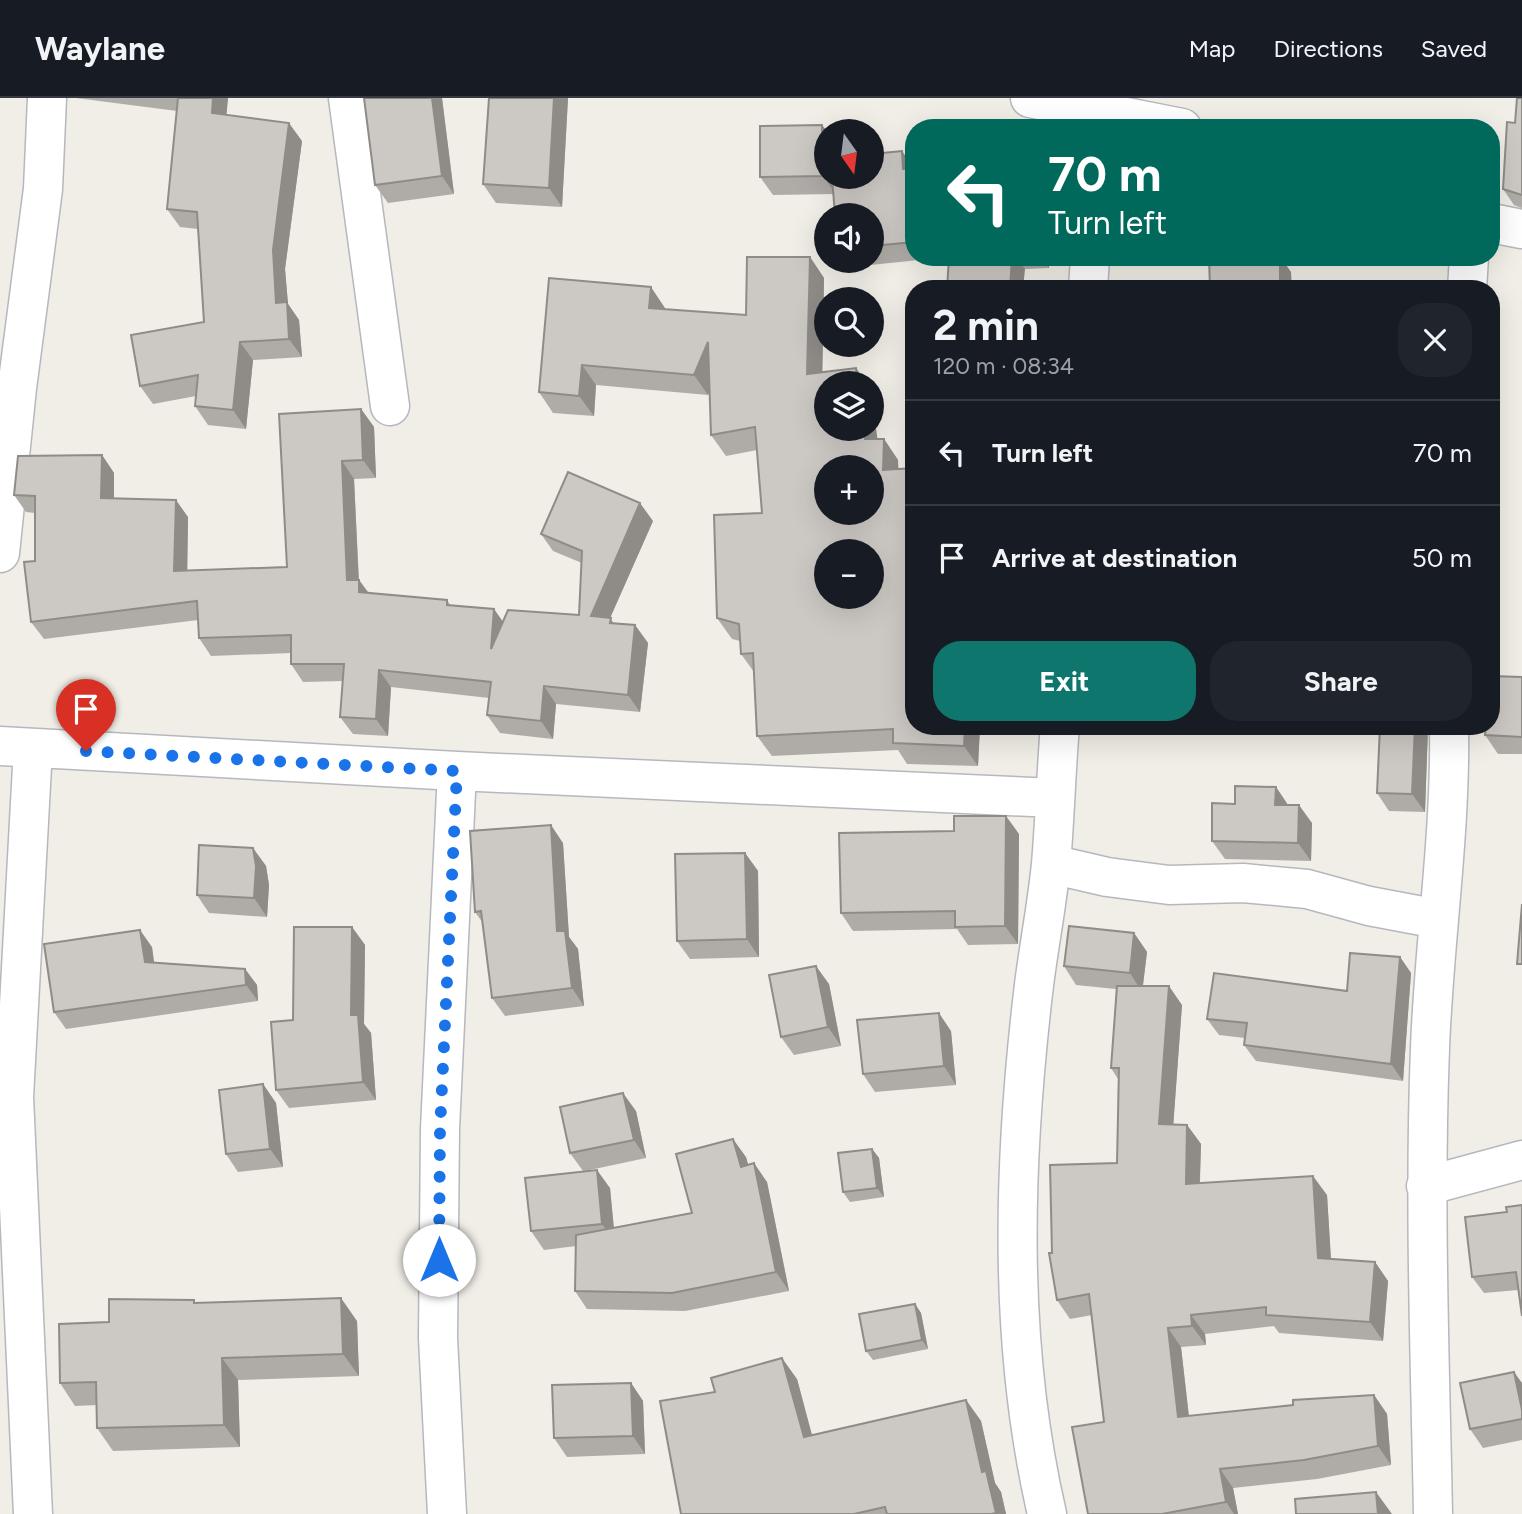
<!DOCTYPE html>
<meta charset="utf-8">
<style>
:root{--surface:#171b24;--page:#20242c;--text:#f1f3f6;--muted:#9ea1a6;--line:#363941;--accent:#0f766e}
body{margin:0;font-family:Figtree,sans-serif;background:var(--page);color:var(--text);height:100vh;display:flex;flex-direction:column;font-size:26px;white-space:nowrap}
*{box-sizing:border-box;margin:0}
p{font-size:23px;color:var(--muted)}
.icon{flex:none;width:38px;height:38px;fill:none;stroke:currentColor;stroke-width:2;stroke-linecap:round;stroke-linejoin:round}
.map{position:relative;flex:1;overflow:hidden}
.details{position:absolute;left:905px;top:182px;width:595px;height:455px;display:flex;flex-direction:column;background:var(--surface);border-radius:28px;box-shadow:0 7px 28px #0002}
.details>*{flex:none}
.guide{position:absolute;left:905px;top:21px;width:595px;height:147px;border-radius:28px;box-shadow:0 7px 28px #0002;background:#00695c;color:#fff;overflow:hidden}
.needle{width:46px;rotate:166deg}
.controls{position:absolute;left:814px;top:21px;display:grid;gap:14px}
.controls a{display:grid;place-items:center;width:70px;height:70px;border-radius:50%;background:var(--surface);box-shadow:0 7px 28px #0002;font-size:35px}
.pin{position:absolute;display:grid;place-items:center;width:60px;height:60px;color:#fff;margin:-72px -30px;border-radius:50% 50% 50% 0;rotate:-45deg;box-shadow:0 0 7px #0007}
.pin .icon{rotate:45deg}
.me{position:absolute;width:77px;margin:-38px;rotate:0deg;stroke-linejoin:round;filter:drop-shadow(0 0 5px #0008)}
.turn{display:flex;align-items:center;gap:24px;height:147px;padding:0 28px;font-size:32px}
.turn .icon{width:91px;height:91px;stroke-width:2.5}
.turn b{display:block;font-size:49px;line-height:60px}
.round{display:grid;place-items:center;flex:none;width:74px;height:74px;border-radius:28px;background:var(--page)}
.overview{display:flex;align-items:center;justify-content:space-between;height:119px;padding:0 28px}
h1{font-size:42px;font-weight:700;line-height:52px}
.button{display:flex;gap:14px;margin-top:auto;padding:14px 28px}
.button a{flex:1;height:80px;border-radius:28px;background:var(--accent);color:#fff;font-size:28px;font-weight:700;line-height:80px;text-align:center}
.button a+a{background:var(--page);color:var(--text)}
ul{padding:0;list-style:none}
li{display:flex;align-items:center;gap:21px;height:105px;padding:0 28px;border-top:2px solid var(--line)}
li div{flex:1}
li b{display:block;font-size:26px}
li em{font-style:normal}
header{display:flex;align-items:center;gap:42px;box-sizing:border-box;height:98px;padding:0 35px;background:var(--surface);border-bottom:2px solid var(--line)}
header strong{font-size:33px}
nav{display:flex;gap:38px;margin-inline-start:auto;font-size:24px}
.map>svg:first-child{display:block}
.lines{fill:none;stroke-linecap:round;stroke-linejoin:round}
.street-casing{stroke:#b6b8bd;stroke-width:41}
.street{stroke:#fff;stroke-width:38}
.wall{fill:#afaca8}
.shaded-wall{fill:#8f8c88}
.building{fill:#ccc8c3;stroke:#8f8c88;stroke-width:2;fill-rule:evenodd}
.route{stroke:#1a73e8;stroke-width:12;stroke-dasharray:0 21.6}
</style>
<header>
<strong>Waylane</strong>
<nav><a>Map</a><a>Directions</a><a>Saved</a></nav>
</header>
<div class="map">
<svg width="1522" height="1416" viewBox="0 0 1522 1416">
<rect width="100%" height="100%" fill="#f0eee6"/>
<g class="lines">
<g class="street-casing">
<path id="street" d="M 348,0 L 390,308
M 1030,0 L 1182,30
M 1491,125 L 1522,131
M 1088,191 L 1090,159
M 1467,191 L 1469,159
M 0,455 L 17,290 L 43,91 L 47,0
M 0,648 L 457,673 L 1054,700
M 1051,766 L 1107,779 L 1169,787 L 1243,785 L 1307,791 L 1369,808 L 1438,821
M 1426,1088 L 1522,1062
M 33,1416 L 14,999 L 33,650
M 447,1416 L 438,1240 L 440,1031 L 457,673
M 1047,1416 C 1007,1244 1013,1062 1034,887 C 1039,847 1047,807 1051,766 C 1055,720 1056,674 1060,628
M 1433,1416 C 1430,1261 1424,1106 1430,950 C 1434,843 1451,736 1449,628"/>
</g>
<use href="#street" class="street"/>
</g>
<path class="wall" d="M 76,0 L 228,0 L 226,17 L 302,43 L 285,171 L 288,206 L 299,222 L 302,259 L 253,262 L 246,331 L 208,327 L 195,308 L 196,298 L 153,306 L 140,288 L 204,224 L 198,131 L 180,129 L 167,111 L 177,13 Z
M 442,0 L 454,96 L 388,105 L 375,87 Z
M 489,0 L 568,0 L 562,109 L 496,105 L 483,86 Z
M 1522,0 L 1522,110 L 1514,107 L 1503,91 L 1515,25 Z
M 760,28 L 826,79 L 914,70 L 914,159 L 948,159 L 851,169 L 846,163 L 872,163 L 872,117 L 833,96 L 773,97 L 760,79 Z
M 810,159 L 824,180 L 822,274 L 877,341 L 884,341 L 898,362 L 914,628 L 1005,628 L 1005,629 L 980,629 L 978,668 L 907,666 L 898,652 L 772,658 L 757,638 L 754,574 L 741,556 L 740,543 L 732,541 L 717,520 L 762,415 L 757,352 L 726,358 L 711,337 L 710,294 L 708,297 L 596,287 L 594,318 L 553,315 L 539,294 L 665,210 L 665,211 L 746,217 Z
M 949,159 L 1049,159 L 1049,170 L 1025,171 Z
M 361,311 L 374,329 L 376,380 L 354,381 L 359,482 L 369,495 L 447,502 L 451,508 L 503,524 L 579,517 L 582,465 L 553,453 L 541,436 L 653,423 L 610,520 L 614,525 L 635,527 L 648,545 L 640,614 L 556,606 L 553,641 L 500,635 L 487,617 L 489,600 L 391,589 L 388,638 L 353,636 L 340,619 L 343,583 L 303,584 L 291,566 L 291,555 L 211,558 L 199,540 L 198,522 L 44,541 L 31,524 L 35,463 L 35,415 L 26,414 L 14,397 L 102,357 L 114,375 L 114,401 L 188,419 L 187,473 L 287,469 Z
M 1522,579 L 1522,656 L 1498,656 L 1485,637 Z
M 1380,628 L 1428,628 L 1425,714 L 1389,713 L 1377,695 Z
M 1276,689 L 1288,707 L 1312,725 L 1311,763 L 1225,761 L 1212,743 L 1235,706 Z
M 1019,736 L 1018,846 L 968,847 L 957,831 L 853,833 L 841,815 Z
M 563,745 L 569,839 L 578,851 L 584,908 L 505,918 L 492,900 L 483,825 L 475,814 Z
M 253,750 L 266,768 L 269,787 L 267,819 L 209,815 L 197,797 Z
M 745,755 L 758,773 L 759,859 L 690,861 L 677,843 Z
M 352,829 L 365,847 L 364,926 L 371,935 L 376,1002 L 289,1010 L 276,992 L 293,922 Z
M 1134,835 L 1147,854 L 1143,888 L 1182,907 L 1173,1027 L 1187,1027 L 1201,1046 L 1200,1085 L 1327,1097 L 1331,1161 L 1375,1164 L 1388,1183 L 1383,1243 L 1279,1235 L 1274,1228 L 1205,1236 L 1206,1247 L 1181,1249 L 1189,1318 L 1293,1307 L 1374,1297 L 1387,1316 L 1391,1367 L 1317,1381 L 1233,1390 L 1238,1416 L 1088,1416 L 1104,1324 L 1092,1217 L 1070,1221 L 1057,1202 L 1052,1155 L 1117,1065 L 1118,981 L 1111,970 L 1116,891 L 1076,887 L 1064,868 Z
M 152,849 L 154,864 L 245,871 L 257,887 L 258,903 L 66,931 L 54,914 Z
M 1400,859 L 1411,875 L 1403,983 L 1256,963 L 1244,947 L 1245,940 L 1219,937 L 1207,921 L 1347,893 Z
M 829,886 L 841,948 L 794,957 L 781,939 Z
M 951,933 L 956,987 L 875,994 L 863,976 Z
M 263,986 L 276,1005 L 283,1069 L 238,1074 L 226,1056 Z
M 636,1013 L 646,1060 L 585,1073 L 610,1090 L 614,1130 L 692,1115 L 746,1059 L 748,1067 L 767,1084 L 789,1193 L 685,1213 L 587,1211 L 575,1193 L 576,1148 L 544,1152 L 531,1133 L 583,1073 L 570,1055 Z
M 872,1051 L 879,1060 L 884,1099 L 850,1104 L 843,1094 Z
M 1507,1114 L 1518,1192 L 1484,1195 L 1472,1179 Z
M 196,1205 L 357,1223 L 359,1278 L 238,1282 L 240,1349 L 113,1353 L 97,1330 L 97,1307 L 75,1308 L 60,1285 L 109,1224 Z
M 915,1206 L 921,1215 L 928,1251 L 873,1262 L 866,1253 Z
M 797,1281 L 812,1337 L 966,1302 L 981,1323 L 995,1385 L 1001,1394 L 1006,1416 L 681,1416 Z
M 631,1285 L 643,1303 L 645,1356 L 567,1359 L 554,1340 Z
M 1522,1285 L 1522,1342 L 1483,1350 L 1470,1331 Z"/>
<path class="shaded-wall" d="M 213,0 L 228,0 L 225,34 L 212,15 Z
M 432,0 L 442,0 L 454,96 L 442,78 Z
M 554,0 L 568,0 L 562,109 L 549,90 Z
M 289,25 L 302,43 L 285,171 L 288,206 L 299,222 L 302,259 L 289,241 L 276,205 L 273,152 Z
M 822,27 L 827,33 L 826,79 L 835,79 L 836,96 L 823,78 Z
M 902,53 L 914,70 L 914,86 L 903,71 Z
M 810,159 L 824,180 L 822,297 L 807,276 Z
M 1012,159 L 1016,159 L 1025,171 L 1023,191 L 1010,191 Z
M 1041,159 L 1049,159 L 1049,170 Z
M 1273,159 L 1285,159 L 1284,164 L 1291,174 L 1292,191 L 1280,191 Z
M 651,189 L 665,210 L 664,230 L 649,210 Z
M 240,244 L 253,262 L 246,331 L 233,312 Z
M 708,244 L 722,265 L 708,297 L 694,277 Z
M 582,267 L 596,287 L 594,318 L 579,298 Z
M 856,270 L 867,285 L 858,285 Z
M 872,299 L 880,361 L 865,341 L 864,331 L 872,331 Z
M 361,311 L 374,329 L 376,380 L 363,362 Z
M 884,341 L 898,362 L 898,393 L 883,372 Z
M 102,357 L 114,375 L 114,418 L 101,400 Z
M 342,363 L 354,381 L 359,490 L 359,482 L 371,499 L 371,512 L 347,482 Z
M 176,402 L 188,419 L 187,491 L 174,473 Z
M 640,405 L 653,423 L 603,536 L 591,518 Z
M 494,511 L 506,528 L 491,551 Z
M 635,527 L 648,545 L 640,614 L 628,597 Z
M 379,572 L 391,589 L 388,638 L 376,621 Z
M 544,588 L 556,606 L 553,641 L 541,623 Z
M 965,628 L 980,629 L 978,668 L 964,648 Z
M 1415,628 L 1428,628 L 1425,714 L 1412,696 Z
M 1276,689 L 1288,707 L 1275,707 Z
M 1299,707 L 1312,725 L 1311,763 L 1298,745 Z
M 1006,718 L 1019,736 L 1018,846 L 1005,828 Z
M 551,727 L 563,745 L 569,839 L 578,851 L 584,908 L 572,890 L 557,833 Z
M 253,750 L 266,768 L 269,787 L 267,819 L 254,800 Z
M 745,755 L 758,773 L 759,859 L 747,841 Z
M 352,829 L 365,847 L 364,926 L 371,935 L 376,1002 L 363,984 L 351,917 Z
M 140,832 L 152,849 L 156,880 L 145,864 Z
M 1134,835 L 1147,854 L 1142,894 L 1130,875 Z
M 1400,859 L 1411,875 L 1403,983 L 1391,966 Z
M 816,868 L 829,886 L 841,948 L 828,929 Z
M 245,871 L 257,887 L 258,903 L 246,887 Z
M 1169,888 L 1182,907 L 1172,1045 L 1159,1026 Z
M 939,915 L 951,933 L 956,987 L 944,968 Z
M 263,986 L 276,1005 L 283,1069 L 270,1051 Z
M 623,995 L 636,1013 L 646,1060 L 634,1042 Z
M 1187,1027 L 1201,1046 L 1199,1104 L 1186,1086 Z
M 733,1041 L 746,1059 L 754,1087 L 741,1069 Z
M 872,1051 L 879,1060 L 884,1099 L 877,1090 Z
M 754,1065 L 767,1084 L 789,1193 L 776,1174 Z
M 597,1072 L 610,1090 L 615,1144 L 602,1126 Z
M 1313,1078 L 1327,1097 L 1332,1179 L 1318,1160 Z
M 1375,1164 L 1388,1183 L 1383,1243 L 1370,1224 Z
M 341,1200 L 357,1223 L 359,1278 L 343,1256 Z
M 915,1206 L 921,1215 L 928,1251 L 922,1242 Z
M 1191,1217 L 1205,1236 L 1206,1247 L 1192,1228 Z
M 1168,1230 L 1181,1249 L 1191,1338 L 1178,1319 Z
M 222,1260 L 238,1282 L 240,1349 L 224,1327 Z
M 782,1260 L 797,1281 L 818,1360 L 804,1339 Z
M 1514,1274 L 1522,1285 L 1522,1312 Z
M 631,1285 L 643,1303 L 645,1356 L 633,1338 Z
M 1374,1297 L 1387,1316 L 1391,1367 L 1378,1348 Z
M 966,1302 L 981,1323 L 995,1385 L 1001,1394 L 1006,1416 L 997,1416 L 996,1415 L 982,1374 Z
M 1220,1371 L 1233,1390 L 1238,1416 L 1234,1416 L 1226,1404 Z
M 1376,1394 L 1392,1416 L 1378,1416 Z"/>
<path class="building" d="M 178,0 L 213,0 L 212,15 L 289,25 L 273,152 L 276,205 L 287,204 L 289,241 L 240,244 L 233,312 L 195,308 L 198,277 L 140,288 L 131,237 L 204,224 L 197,114 L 167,111 Z
M 364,0 L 432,0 L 442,78 L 375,87 Z
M 489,0 L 554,0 L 549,90 L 483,86 Z
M 1517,0 L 1522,0 L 1522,97 L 1503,91 L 1507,24 L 1515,25 Z
M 1025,23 L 1056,30 L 1023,30 Z
M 822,27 L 823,78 L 760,79 L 760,28 Z
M 902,53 L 903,71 L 914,71 L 914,144 L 872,148 L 872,117 L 835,117 L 832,79 L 872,79 L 872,56 Z
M 747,159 L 810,159 L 807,276 L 856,270 L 858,285 L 826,285 L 826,331 L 864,331 L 865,341 L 884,341 L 883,372 L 914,370 L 914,628 L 965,628 L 964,648 L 893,645 L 893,631 L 757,638 L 753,555 L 741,556 L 739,526 L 717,520 L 714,417 L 762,415 L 755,329 L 711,337 L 708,244 L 694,277 L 582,267 L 579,298 L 539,294 L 549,180 L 651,189 L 649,210 L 746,217 ZM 826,369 L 872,369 L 872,415 L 826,415 ZM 826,453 L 872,453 L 872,499 L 826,499 Z
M 949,159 L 1012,159 L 1010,191 L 947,191 Z
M 1209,159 L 1280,159 L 1280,191 L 1210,191 Z
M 361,311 L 363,362 L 342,363 L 347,482 L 359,482 L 359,494 L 447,502 L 447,507 L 494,511 L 491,551 L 508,512 L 579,517 L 582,453 L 541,436 L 568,374 L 640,405 L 591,518 L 611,520 L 610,525 L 635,527 L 628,597 L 544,588 L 541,623 L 487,617 L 491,584 L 379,572 L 376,621 L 340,619 L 344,566 L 291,566 L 291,537 L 199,540 L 197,503 L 31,524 L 24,464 L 35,463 L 35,398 L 14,397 L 18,358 L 102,357 L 101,400 L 176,402 L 174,473 L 287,469 L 279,316 Z
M 1491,578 L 1522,579 L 1522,639 L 1485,637 L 1486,628 L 1491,628 Z
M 1380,628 L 1415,628 L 1412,696 L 1377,695 Z
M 1235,688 L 1276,689 L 1275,707 L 1299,707 L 1298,745 L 1212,743 L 1212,705 L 1235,706 Z
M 954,718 L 1006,718 L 1005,828 L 955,829 L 955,813 L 841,815 L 839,735 L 954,733 Z
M 551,727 L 557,833 L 565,833 L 572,890 L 492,900 L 481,813 L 475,814 L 470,733 Z
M 199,747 L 253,750 L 256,768 L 254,800 L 197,797 Z
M 745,755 L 747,841 L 677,843 L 675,756 Z
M 1522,806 L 1522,866 L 1517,866 Z
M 1069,828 L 1134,835 L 1130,875 L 1064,868 Z
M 294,829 L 352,829 L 351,917 L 358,917 L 363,984 L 276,992 L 271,924 L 293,922 Z
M 140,832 L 145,864 L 245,871 L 246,887 L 54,914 L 44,846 Z
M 1350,855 L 1400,859 L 1391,966 L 1244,947 L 1247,925 L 1207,921 L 1214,875 L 1347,893 Z
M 816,868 L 828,929 L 781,939 L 769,877 Z
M 1117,888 L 1169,888 L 1159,1026 L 1187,1027 L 1186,1086 L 1313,1078 L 1318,1160 L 1375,1164 L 1370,1224 L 1266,1217 L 1266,1209 L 1191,1217 L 1192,1228 L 1168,1230 L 1178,1319 L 1293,1307 L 1293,1302 L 1374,1297 L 1378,1348 L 1304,1362 L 1220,1371 L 1226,1404 L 1162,1416 L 1088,1416 L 1072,1329 L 1104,1324 L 1089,1196 L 1057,1202 L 1049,1155 L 1052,1155 L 1050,1067 L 1117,1065 L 1119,970 L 1111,970 Z
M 939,915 L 944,968 L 863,976 L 857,922 Z
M 263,986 L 270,1051 L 226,1056 L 219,992 Z
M 623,995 L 634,1042 L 570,1055 L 560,1009 Z
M 733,1041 L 741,1069 L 754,1065 L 776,1174 L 672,1195 L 575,1193 L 576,1137 L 692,1115 L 676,1056 Z
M 872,1051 L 877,1090 L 843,1094 L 838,1055 Z
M 597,1072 L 602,1126 L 531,1133 L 525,1080 Z
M 1522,1107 L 1522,1218 L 1516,1174 L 1472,1179 L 1465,1119 L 1507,1114 L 1506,1109 Z
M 341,1200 L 343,1256 L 222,1260 L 224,1327 L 97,1330 L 96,1284 L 60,1285 L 59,1226 L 109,1224 L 109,1201 L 194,1202 L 194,1205 Z
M 915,1206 L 922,1242 L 866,1253 L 859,1216 Z
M 782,1260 L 804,1339 L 966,1302 L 982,1374 L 986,1373 L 996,1415 L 991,1416 L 887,1416 L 885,1409 L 854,1416 L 681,1416 L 660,1303 L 715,1294 L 711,1280 Z
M 1514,1274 L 1522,1312 L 1522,1321 L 1470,1331 L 1460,1285 Z
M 631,1285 L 633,1338 L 554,1340 L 552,1287 Z
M 1376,1394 L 1378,1416 L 1296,1416 L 1295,1401 Z"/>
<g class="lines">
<path class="route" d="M 86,653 L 457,673 L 440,1031 L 439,1162"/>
</g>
</svg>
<div class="controls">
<a><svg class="needle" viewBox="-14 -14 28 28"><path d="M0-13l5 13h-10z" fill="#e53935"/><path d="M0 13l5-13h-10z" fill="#9ea1a6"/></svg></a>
<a><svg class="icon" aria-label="sound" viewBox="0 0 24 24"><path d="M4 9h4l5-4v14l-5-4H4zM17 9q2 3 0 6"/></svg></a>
<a><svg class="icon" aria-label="search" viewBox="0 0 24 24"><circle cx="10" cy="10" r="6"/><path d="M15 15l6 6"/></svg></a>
<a><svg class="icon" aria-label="layers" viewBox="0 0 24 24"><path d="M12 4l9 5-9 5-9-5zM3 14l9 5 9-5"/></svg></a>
<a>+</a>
<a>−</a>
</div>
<div class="pin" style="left:86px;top:653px;background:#d93025"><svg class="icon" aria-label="arrive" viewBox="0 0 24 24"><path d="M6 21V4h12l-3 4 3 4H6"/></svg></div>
<svg class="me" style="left:439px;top:1162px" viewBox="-20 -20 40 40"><circle r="19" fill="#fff"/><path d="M0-13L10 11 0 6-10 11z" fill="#1a73e8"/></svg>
<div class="guide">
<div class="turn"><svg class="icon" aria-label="left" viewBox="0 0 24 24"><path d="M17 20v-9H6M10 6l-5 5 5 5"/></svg><div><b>70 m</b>Turn left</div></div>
</div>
<section class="details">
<div class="overview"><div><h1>2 min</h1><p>120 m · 08:34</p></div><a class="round"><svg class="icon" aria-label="close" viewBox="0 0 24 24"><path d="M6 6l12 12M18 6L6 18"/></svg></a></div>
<ul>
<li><svg class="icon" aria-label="left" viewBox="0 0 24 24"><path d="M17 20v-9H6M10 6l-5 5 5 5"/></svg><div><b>Turn left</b></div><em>70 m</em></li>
<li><svg class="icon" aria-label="arrive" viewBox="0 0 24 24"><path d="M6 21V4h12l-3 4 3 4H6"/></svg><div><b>Arrive at destination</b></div><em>50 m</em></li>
</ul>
<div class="button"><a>Exit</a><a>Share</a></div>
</section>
</div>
